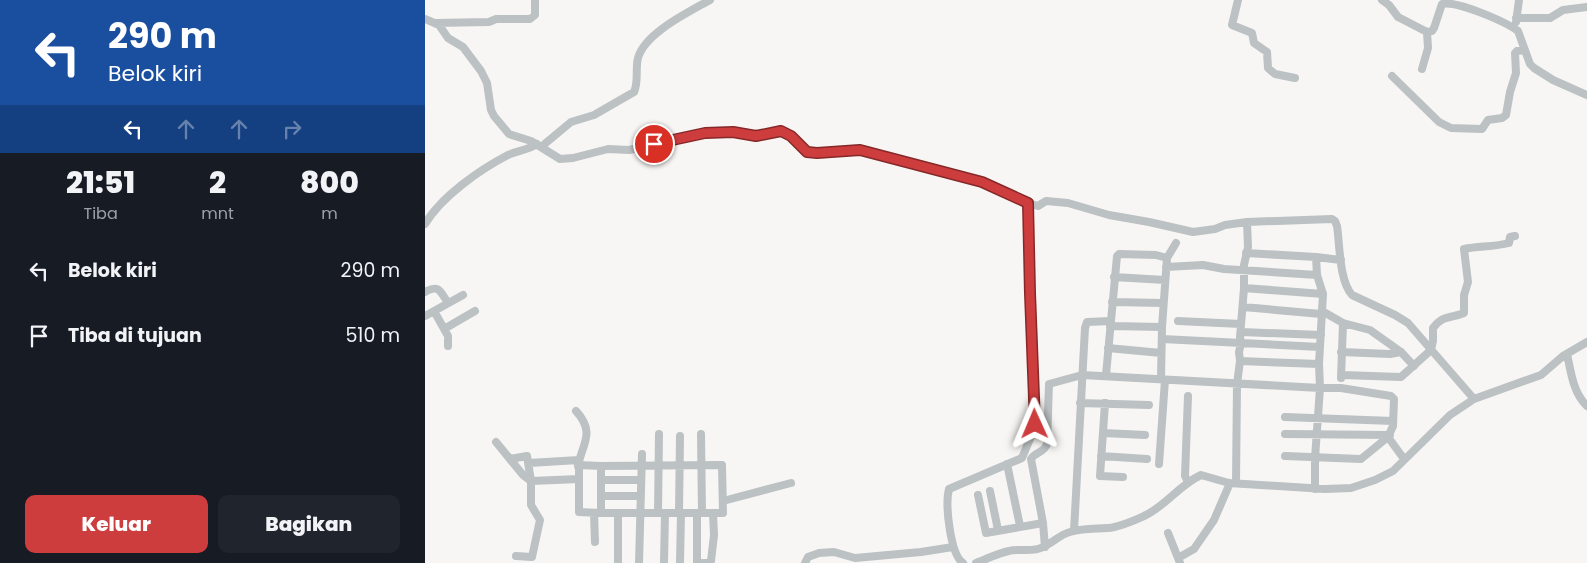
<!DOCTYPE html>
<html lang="id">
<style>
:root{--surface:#171b24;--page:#20242c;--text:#f1f3f6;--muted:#9ea1a6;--accent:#ce3d3e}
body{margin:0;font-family:Poppins,sans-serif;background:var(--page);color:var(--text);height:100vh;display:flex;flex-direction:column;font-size:19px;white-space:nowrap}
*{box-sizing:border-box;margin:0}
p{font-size:16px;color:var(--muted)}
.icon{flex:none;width:28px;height:28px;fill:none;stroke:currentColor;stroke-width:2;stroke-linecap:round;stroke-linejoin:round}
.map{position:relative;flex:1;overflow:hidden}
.drawer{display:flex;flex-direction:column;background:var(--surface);width:425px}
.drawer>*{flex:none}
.guide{background:#1a4fa0;color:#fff;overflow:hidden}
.pin{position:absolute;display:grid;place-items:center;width:42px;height:42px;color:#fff;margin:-21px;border:2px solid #fff;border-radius:50%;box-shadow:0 1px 5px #0007}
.me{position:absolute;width:55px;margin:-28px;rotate:359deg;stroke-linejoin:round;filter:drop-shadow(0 0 4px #0008)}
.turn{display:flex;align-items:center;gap:18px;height:105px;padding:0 25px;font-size:22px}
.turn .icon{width:65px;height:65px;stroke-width:2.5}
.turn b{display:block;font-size:35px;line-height:42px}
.lanes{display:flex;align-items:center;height:48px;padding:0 25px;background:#0003;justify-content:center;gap:25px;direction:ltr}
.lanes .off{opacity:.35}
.eta{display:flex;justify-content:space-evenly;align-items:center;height:85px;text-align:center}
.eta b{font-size:30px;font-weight:800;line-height:35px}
.action{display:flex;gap:10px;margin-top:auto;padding:10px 25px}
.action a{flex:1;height:58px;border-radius:10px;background:var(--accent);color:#fff;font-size:20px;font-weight:800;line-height:58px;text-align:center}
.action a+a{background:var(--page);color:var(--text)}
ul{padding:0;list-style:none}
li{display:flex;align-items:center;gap:15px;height:65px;padding:0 25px}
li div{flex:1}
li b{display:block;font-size:19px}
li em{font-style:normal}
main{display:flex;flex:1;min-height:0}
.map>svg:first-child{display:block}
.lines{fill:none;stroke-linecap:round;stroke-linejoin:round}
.minor{stroke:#bcc1c3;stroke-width:8}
.route-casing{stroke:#862828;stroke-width:12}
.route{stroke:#ce3d3e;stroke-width:9}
</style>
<main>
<section class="drawer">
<div class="guide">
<div class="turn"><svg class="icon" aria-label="left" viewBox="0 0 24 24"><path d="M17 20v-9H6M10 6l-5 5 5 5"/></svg><div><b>290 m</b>Belok kiri</div></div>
<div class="lanes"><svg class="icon" aria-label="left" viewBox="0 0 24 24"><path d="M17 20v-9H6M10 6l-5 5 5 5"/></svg><svg class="icon off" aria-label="ahead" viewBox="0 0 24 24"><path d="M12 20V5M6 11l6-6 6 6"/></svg><svg class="icon off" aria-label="ahead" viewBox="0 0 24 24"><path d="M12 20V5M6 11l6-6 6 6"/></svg><svg class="icon off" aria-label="right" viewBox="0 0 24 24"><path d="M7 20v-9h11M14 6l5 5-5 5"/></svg></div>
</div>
<div class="eta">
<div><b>21:51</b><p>Tiba</p></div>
<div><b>2</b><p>mnt</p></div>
<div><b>800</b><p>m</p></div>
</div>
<ul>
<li><svg class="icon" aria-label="left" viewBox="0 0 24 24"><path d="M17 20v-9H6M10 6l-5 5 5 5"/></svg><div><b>Belok kiri</b></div><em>290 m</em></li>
<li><svg class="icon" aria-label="arrive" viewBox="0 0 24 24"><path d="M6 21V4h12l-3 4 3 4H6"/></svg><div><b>Tiba di tujuan</b></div><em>510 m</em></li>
</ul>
<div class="action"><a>Keluar</a><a>Bagikan</a></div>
</section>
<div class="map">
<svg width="1162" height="563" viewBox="0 0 1162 563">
<rect width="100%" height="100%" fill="#f7f6f4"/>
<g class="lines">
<path class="minor" d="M 813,0 L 807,25 L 827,33 L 829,43 L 842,52 L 843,68 L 850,74 L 870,78
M 957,0 L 964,5 L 973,17 L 1002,32 L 1007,31 L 1009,28 L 1017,4 C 1031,0 1081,22 1093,31 L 1105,64 L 1109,68 L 1128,80 L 1162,95
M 1091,18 L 1125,18 L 1138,10 L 1162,7
M 0,19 L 14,25 L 23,38 L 38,47 L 56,71 L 62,83 L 66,110 L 69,116 L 84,134 L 106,141 L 135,159 L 148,158 L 183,149 L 204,150 L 280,133 L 308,132 L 331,136 L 357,131 L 366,136 L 382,152 L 392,153 L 435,150 L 557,182 L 603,203 L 610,427 L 597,458 L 524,489 C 520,504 525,554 538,563
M 1091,22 L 1094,0
M 10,23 L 64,22 L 71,19 L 105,19 L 110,15 L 110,0
M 997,69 L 1003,48 L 1002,32
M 967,76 L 1014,122 L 1026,128 L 1057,129 L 1063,120 L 1077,118 L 1081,115 L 1085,92 L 1091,73 L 1090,53 L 1092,51 L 1100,50
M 116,147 L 146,122 L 169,115 L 209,92 C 214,81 210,69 213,58 C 220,33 264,12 285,0
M 603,203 L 613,206 L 621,201 L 643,203 L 684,215 L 724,222 L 768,232 L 790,229 L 800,225 L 822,222 L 907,219 L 910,221 L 912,226 C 915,246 914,280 927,295 L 970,315 L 983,323 L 1049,399
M 0,224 C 16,197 54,170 83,155 C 92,151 103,150 112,144
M 821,253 L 891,257
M 741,267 L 778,265 L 799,269 L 892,275
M 689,277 L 740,280
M 819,288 L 898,294
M 0,292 C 14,284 15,291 23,303
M 687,302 L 738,303
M 818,307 L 896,314
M 9,311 L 23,336 L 23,346
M 897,311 L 918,323 L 945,330 L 976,352 L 989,366
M 0,316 L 38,295
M 753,321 L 816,324
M 685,326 L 737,327
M 19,329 L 50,311
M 816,332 L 896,335
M 737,339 L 895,347
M 683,348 L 736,353
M 916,352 L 965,354 L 976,352
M 1142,354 C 1146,372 1148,393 1162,406
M 815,361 L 894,364
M 681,375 L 692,256 L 694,254 L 731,255 L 742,258
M 917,375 L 976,377 L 1006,350 L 1008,341 L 1008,328 C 1019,314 1025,319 1039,313 L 1039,295 L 1043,282 L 1039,249 C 1054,246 1069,247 1084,243 L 1085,237 L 1090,236
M 916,378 L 918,323
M 736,379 L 737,327 L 742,258 L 751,243
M 763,396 L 760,476 L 763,482
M 655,403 L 724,405
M 680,403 L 675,476 L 698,477
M 151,411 C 171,433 157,444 153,466
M 860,417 L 968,421
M 678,433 L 720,435
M 276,434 L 277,513
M 860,434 L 965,435
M 71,442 L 98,475 L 106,481 L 154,479 L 154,465 L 176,466 L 176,513 L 298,513 L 297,465 L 176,466
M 676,456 L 722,459
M 860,456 L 936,459 L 963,437
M 85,459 L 102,456 L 106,481 L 106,505 L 115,520 L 107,557 L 91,556
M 104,463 L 154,460
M 582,464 L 595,526
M 734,464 L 740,380
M 154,479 L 154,512 L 176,513
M 177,480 L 216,480
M 811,483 L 812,384 L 815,361 L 814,352 L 816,343 L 815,337 L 819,288 L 819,265 L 823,247 L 822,222
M 890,489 L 890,458 L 895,388 L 894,364 L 898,294 L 892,275 L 891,257 L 916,260
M 565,491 L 573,530
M 553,495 L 561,533 L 618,523
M 176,496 L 216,496
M 298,501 L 366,483
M 169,513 L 170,542
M 233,513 L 234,434
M 254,513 L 255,436
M 649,531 L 660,328 L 662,322 L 686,321
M 743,533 L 755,563
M 620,547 L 618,523 L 606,459 C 610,452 619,453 622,444 L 624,384 L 657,375 L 895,388 L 916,388 L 966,396 L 969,399 L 968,426 L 963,437 L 979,459
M 753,558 L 769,549 L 789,520 L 805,483
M 193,563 L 193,513
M 214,563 L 217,454
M 239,563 L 240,513
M 255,563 L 256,513
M 272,563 L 272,513
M 275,563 L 285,563 L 286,561 L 289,535 L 288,513
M 380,563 L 383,557 L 394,553 L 409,552 L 430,558 L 496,552 L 528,547
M 551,563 C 562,559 573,553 584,551 C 595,548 607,553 618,547 C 628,543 634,535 645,532 C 659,528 669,529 683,528 C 695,527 708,521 719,516 C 741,506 754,485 776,475 L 804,483 L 900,489 L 926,488 L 950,480 L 968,471 L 1025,415 L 1049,399 L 1116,375 L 1138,356 L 1162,342"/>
</g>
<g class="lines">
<g class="route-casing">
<path id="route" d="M 229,144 L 280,133 L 308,132 L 331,136 L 356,131 L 366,136 L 382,152 L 392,153 L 435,150 L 557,182 L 603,203 L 605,293 L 610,424"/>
</g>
<use href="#route" class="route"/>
</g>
</svg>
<div class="pin" style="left:229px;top:144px;background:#d93025"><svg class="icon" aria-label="arrive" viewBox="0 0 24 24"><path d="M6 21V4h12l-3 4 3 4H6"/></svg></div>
<svg class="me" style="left:610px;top:424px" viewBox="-20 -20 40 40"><path d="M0-17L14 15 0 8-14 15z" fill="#ce3d3e" stroke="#fff" stroke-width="4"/></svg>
</div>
</main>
